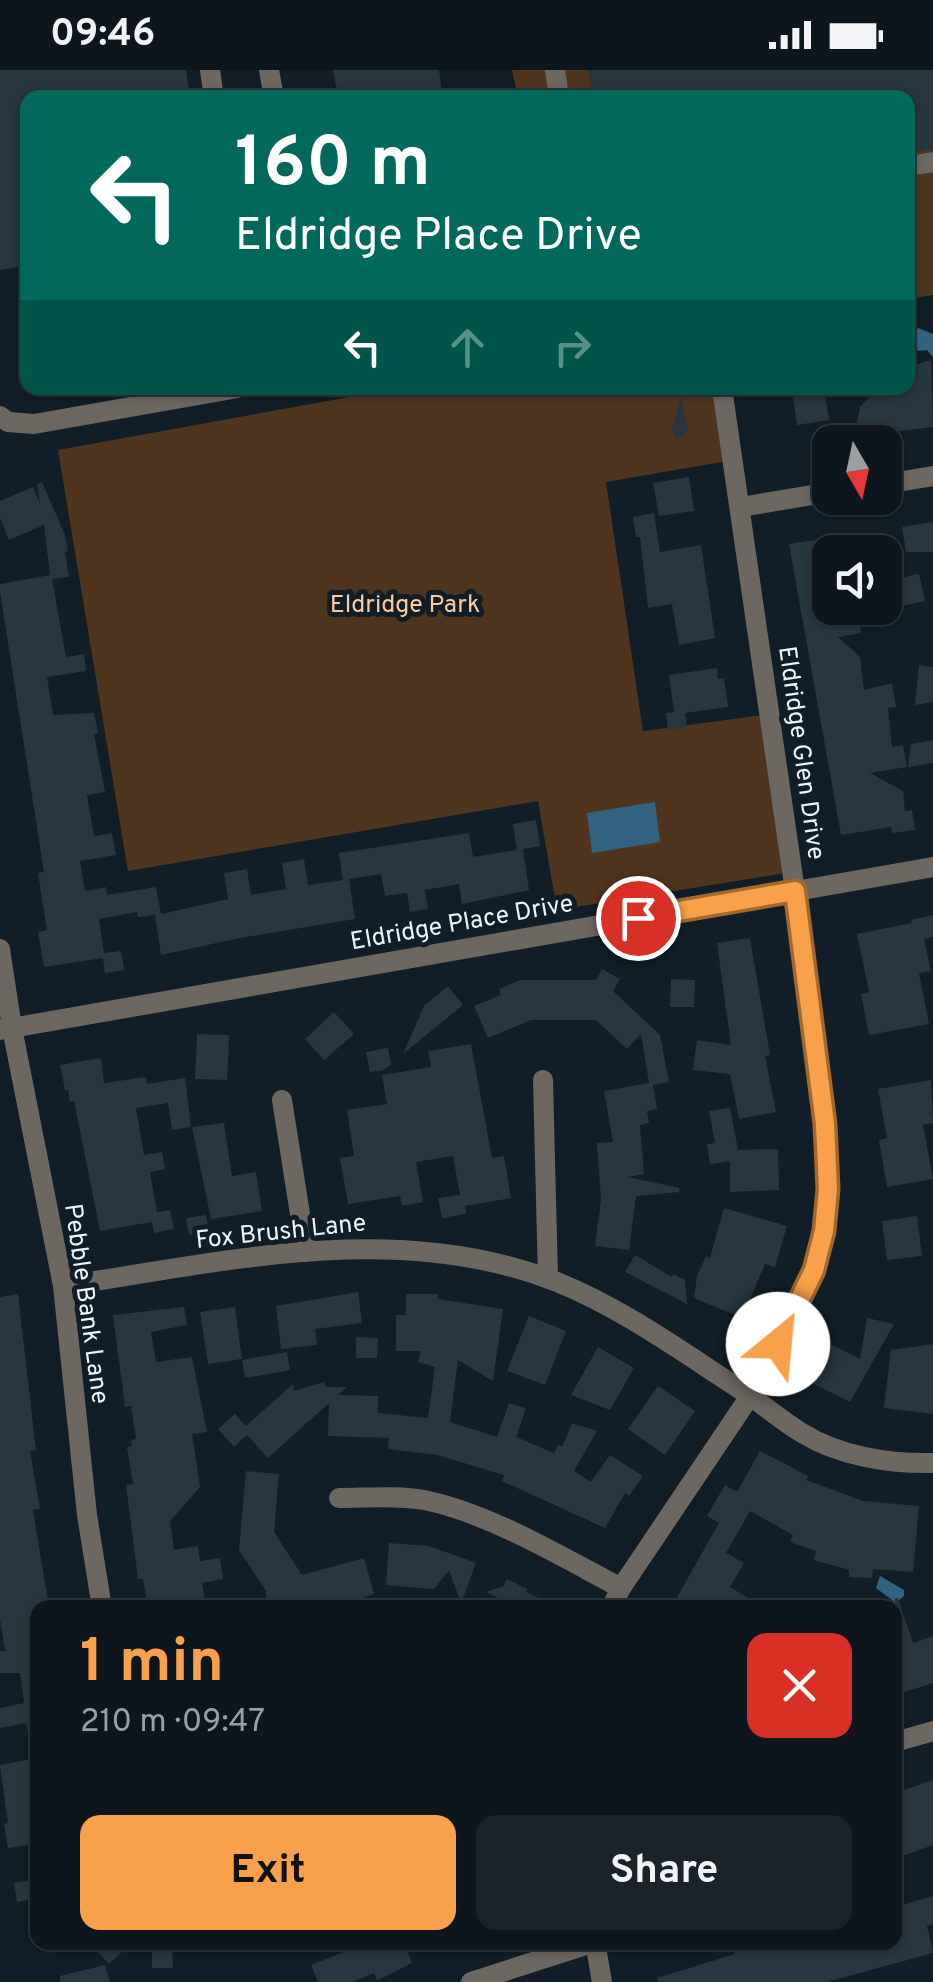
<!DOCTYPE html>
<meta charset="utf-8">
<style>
:root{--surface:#0d161d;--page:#1b232a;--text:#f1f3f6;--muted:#9a9fa4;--line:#2d353b;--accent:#f8a14a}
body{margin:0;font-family:Overpass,sans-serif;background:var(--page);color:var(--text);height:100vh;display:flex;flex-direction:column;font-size:38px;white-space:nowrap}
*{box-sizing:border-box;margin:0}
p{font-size:32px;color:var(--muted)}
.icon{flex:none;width:55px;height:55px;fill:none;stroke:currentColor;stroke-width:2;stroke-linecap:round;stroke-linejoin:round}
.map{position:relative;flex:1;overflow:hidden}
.drawer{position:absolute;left:30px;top:1530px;width:872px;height:350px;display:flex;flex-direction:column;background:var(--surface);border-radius:20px;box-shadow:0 2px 8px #0004,0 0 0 2px var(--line)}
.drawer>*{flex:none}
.top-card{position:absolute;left:20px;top:20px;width:895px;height:305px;border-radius:20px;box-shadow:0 2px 8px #0004,0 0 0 2px var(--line);background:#00695c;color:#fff;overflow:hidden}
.needle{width:65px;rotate:171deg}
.buttons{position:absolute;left:812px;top:355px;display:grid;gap:20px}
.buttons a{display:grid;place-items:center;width:90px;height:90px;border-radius:20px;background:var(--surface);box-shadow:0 2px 8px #0004,0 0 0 2px var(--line);font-size:50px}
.pin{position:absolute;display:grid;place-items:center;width:85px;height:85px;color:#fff;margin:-42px;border:5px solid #fff;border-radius:50%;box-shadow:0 2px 10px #0007}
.me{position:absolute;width:110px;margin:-55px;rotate:28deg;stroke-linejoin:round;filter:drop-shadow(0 0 8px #0008)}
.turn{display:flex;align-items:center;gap:35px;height:210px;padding:0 50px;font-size:45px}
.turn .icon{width:130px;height:130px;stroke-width:2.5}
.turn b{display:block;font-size:70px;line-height:85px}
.lanes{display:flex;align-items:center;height:95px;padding:0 50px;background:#0003;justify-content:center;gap:50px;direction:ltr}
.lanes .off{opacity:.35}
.round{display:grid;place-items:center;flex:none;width:105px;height:105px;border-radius:20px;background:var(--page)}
.head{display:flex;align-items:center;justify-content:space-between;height:170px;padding:0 50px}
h1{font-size:60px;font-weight:700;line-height:75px;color:var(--accent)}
.button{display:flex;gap:20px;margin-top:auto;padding:20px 50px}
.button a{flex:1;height:115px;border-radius:20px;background:var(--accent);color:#111;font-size:40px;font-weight:700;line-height:115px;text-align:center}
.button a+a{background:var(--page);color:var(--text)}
.status{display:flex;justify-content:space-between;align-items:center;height:70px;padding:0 50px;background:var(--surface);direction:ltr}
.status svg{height:28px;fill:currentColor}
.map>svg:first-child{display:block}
.green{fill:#4f351e}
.water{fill:#316381}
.building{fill:#28363f}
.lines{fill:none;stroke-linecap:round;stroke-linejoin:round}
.minor{stroke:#6d6762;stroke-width:20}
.route-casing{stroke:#a16930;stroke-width:25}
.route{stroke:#f8a14a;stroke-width:18}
.labels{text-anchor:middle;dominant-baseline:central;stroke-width:10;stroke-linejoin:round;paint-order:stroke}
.park-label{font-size:25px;fill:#fecb9f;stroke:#111e27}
.street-label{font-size:25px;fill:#edf6fc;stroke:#111e27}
</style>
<div class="status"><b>09:46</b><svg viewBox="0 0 49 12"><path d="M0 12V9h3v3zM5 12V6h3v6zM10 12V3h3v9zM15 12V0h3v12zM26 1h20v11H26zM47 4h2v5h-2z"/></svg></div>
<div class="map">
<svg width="933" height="1912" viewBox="0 0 933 1912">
<rect width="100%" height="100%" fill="#111e27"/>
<path class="green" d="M 512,0 L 933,0 L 933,225 L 908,229 L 908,28 L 518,27 Z
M 399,318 L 717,318 L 733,390 L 606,412 L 643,661 L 764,645 L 792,802 L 557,840 L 538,731 L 128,801 L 58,380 Z"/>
<path class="water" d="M 918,258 L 933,264 L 933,287 L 927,280 L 918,281 L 909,267 Z
M 655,732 L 660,772 L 592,783 L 587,743 Z
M 880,1506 L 904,1520 L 904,1526 L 896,1533 L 876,1518 Z"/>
<path class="building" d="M 0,0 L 186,0 L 190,28 L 28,28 L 28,195 L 0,200 Z
M 333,0 L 439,0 L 443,28 L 338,28 Z
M 588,0 L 933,0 L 933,79 L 908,82 L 908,28 L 593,28 Z
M 931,290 L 933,357 L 900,361 L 886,371 L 871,370 L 864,366 L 857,353 L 860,337 L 878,318 L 908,318 L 908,297 Z
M 824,318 L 829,350 L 797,355 L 792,320 Z
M 681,328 L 688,357 L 685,366 L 675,368 L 672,359 Z
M 689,407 L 694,441 L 659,446 L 653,413 Z
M 42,412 L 65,465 L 68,481 L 65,482 L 69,507 L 52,509 L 66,587 L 84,584 L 86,601 L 47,607 L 53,645 L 94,643 L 98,663 L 94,664 L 105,722 L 87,725 L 94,766 L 112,763 L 116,785 L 80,791 L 85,821 L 106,817 L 107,825 L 156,817 L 161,844 L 228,829 L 224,803 L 247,799 L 251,825 L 286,819 L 282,793 L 304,789 L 308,815 L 343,810 L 339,783 L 469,763 L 473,787 L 517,780 L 513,754 L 536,750 L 540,776 L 523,779 L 529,820 L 462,834 L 459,814 L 425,820 L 428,839 L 410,842 L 407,823 L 385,826 L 381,804 L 349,809 L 355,849 L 240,868 L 161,885 L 155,845 L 138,847 L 137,842 L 99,849 L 104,883 L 121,881 L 124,900 L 105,903 L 103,888 L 44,897 L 38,862 L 47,860 L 38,803 L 44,802 L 0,522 L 0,514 L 50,505 L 44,455 L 9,470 L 0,448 L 0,431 L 33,417 L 40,434 L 37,414 Z
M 654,443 L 660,482 L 701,475 L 715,568 L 679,575 L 672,534 L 648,538 L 640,467 L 636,467 L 633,447 Z
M 933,452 L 933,482 L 906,482 L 902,457 Z
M 859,463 L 862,482 L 830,482 L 830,538 L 858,538 L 861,563 L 838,567 L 860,587 L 864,620 L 892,613 L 896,637 L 888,638 L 892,677 L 903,675 L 907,697 L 870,703 L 903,721 L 905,741 L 912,740 L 915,760 L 892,763 L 891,757 L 841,765 L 789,474 Z
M 919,504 L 925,531 L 892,538 L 886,511 Z
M 919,595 L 933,597 L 933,632 L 915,635 Z
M 717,598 L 718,609 L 724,608 L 728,637 L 685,643 L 687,657 L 668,660 L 666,643 L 674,642 L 669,605 Z
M 933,670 L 933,693 L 908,697 L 911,674 Z
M 933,845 L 933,867 L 924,869 L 931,901 L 919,903 L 929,954 L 869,965 L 861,924 L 869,922 L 857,864 L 912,853 L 911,850 Z
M 750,868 L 770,985 L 765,986 L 776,1042 L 739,1049 L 730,1004 L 693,1000 L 697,970 L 731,975 L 717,873 Z
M 602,899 L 620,909 L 613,921 L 660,965 L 669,1012 L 653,1015 L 657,1039 L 647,1041 L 649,1053 L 640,1055 L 644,1104 L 627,1107 L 680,1118 L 679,1122 L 636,1126 L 629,1180 L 595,1176 L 601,1130 L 597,1073 L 613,1072 L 604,1021 L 649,1013 L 641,964 L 627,979 L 596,950 L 531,950 L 488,968 L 474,936 L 501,925 L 499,919 L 520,910 L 596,910 Z
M 671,909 L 695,910 L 694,937 L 670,937 Z
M 448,916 L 463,935 L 403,984 L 424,936 Z
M 334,942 L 354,964 L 324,990 L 305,969 Z
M 197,964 L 229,965 L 227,1010 L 195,1009 Z
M 471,974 L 492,1088 L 504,1086 L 511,1128 L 465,1136 L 466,1144 L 442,1148 L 438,1128 L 460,1125 L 453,1086 L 416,1092 L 423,1132 L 402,1136 L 400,1126 L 348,1134 L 340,1088 L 354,1086 L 347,1040 L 387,1034 L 382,1005 L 431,997 L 428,981 Z
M 388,978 L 391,994 L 384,1000 L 370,1002 L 366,982 Z
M 101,988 L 104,1013 L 146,1007 L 147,1014 L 185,1008 L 191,1057 L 172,1060 L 168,1033 L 136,1038 L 144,1085 L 162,1082 L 165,1099 L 150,1102 L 157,1142 L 170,1140 L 174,1159 L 154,1163 L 152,1152 L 100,1161 L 74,1031 L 70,1032 L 68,1020 L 65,1020 L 60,995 Z
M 931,1010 L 933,1053 L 923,1055 L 933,1109 L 887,1117 L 879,1070 L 887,1068 L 878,1019 Z
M 730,1038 L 738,1080 L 778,1079 L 779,1120 L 730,1122 L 730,1091 L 710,1094 L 707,1074 L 715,1073 L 709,1041 Z
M 224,1053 L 232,1106 L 256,1102 L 262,1141 L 211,1149 L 192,1057 Z
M 724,1138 L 787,1156 L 775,1197 L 765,1194 L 742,1248 L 694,1228 L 697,1206 L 706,1186 L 710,1188 Z
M 206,1145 L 209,1162 L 189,1165 L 186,1148 Z
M 917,1146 L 922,1186 L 887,1190 L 882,1151 Z
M 635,1185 L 672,1207 L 673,1204 L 685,1210 L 687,1234 L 625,1202 Z
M 358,1222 L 362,1253 L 315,1259 L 317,1275 L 281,1279 L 276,1236 Z
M 18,1224 L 36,1380 L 30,1381 L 40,1439 L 33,1440 L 49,1538 L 38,1538 L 38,1662 L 28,1663 L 26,1653 L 0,1658 L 0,1638 L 24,1633 L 20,1603 L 0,1603 L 0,1581 L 5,1581 L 0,1549 L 0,1227 Z
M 406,1224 L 438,1224 L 438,1229 L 503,1239 L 493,1311 L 458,1290 L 450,1352 L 497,1367 L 509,1333 L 526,1338 L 516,1367 L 554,1383 L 558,1375 L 562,1377 L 572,1353 L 597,1361 L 574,1401 L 591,1412 L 610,1385 L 643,1406 L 629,1426 L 625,1423 L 605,1458 L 502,1411 L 504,1405 L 437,1385 L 388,1379 L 389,1368 L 328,1366 L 329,1333 L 268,1388 L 247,1365 L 234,1377 L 218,1359 L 235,1344 L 246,1356 L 293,1314 L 294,1321 L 324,1312 L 326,1317 L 347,1317 L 338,1325 L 378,1326 L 378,1343 L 428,1348 L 435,1297 L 418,1292 L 421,1281 L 396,1281 L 396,1245 L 406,1245 Z
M 184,1237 L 187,1255 L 151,1262 L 156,1292 L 192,1287 L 207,1362 L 192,1364 L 200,1417 L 170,1451 L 174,1480 L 198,1476 L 200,1491 L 220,1488 L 223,1509 L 202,1513 L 206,1538 L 148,1538 L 143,1509 L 138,1509 L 126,1415 L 133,1414 L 127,1377 L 132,1376 L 131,1370 L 136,1369 L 131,1336 L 125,1337 L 113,1245 Z
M 235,1237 L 242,1289 L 208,1294 L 200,1242 Z
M 529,1246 L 566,1261 L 545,1315 L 507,1301 Z
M 867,1248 L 894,1254 L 850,1332 L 810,1312 L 828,1273 L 860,1289 Z
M 356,1267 L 378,1268 L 377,1288 L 356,1288 Z
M 933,1274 L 933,1344 L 884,1338 L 891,1280 Z
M 598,1277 L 634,1298 L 610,1340 L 571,1325 Z
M 287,1282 L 290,1300 L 245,1308 L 242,1290 Z
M 658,1316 L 695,1341 L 665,1385 L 628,1359 Z
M 760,1381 L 808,1406 L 806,1410 L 863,1431 L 919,1436 L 913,1502 L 873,1499 L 872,1508 L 849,1507 L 849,1500 L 814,1490 L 816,1481 L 790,1472 L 793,1465 L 750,1441 L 726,1483 L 744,1493 L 730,1517 L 765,1538 L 671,1538 L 719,1453 L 707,1446 L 725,1415 L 737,1422 Z
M 246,1401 L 279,1404 L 274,1462 L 302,1505 L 364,1488 L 374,1524 L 336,1538 L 267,1538 L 266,1521 L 239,1480 Z
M 389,1473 L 429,1476 L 476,1493 L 461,1533 L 449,1500 L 434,1519 L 386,1515 Z
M 507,1509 L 527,1519 L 526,1522 L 560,1538 L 519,1538 L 486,1522 L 504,1516 Z
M 895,1528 L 898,1528 L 913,1573 L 933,1566 L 933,1613 L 895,1625 Z
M 38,1688 L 38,1774 L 8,1778 L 4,1754 L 8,1753 L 0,1695 Z
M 933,1710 L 933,1775 L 895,1789 L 895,1723 Z
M 32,1810 L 35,1829 L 17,1832 L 14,1813 Z
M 933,1826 L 933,1854 L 927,1856 L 933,1883 L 827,1912 L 658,1912 L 657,1908 L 735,1884 L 732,1872 L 895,1872 L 895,1837 Z
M 89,1872 L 132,1872 L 109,1894 Z
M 369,1872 L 404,1872 L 412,1893 L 377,1911 L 374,1903 L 353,1912 L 318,1912 L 311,1895 Z
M 152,1878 L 172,1878 L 173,1898 L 152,1898 Z
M 105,1895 L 110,1912 L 60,1912 L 60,1906 Z"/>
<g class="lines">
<path class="minor" d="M 210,0 L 214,28
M 269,0 L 274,28
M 555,0 L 559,28
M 908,96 L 933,92
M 0,346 L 8,352 L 34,354 L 238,318
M 885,414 L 933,406
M 741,437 L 830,422
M 0,879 L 12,958 L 63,1216 L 87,1445 L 102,1538
M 0,960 L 933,797
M 543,1010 L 548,1209
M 282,1030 L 306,1182
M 63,1216 C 224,1192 398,1149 557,1212 C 624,1239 685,1284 746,1323 C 765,1336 782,1351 802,1363 C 839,1386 889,1394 933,1393
M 339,1428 C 367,1428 396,1425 424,1430 C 489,1443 562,1487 621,1518
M 611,1538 L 621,1518 L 750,1326 L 790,1254 L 814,1200 L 827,1140 L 825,1054 L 795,821 L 722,318
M 895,1672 L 933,1661
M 471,1912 L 595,1872 L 602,1912"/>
</g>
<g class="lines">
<g class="route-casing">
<path id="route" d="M 638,848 L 795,821 L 825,1054 L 828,1119 L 824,1161 L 814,1200 L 778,1274"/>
</g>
<use href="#route" class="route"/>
</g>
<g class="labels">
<g class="park-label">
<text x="405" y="536">Eldridge Park</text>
</g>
<g class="street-label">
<text transform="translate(800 683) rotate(82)">Eldridge Glen Drive</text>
<text transform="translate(462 854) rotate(-10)">Eldridge Place Drive</text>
<text transform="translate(281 1163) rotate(-6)">Fox Brush Lane</text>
<text transform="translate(85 1234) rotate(82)">Pebble Bank Lane</text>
</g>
</g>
</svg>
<div class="buttons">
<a><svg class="needle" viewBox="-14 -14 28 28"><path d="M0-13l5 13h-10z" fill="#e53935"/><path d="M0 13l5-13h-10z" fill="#9a9fa4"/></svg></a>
<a><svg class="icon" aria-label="sound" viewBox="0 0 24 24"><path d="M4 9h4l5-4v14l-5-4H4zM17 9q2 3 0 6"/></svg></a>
</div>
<div class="pin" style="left:638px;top:848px;background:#d93025"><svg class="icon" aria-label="arrive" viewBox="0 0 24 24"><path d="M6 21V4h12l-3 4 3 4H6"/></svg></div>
<svg class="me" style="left:778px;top:1274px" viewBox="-20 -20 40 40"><circle r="19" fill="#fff"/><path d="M0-13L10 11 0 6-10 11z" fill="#f8a14a"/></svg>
<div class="top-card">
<div class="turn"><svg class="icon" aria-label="left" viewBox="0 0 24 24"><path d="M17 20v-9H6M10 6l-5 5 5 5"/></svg><div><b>160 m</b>Eldridge Place Drive</div></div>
<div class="lanes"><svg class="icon" aria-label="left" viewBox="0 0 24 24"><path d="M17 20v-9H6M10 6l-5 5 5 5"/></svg><svg class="icon off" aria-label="ahead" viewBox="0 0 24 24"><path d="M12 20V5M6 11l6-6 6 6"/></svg><svg class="icon off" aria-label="right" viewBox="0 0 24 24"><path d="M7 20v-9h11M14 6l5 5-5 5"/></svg></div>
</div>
<section class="drawer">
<div class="head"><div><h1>1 min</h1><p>210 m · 09:47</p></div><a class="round" style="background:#d93025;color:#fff"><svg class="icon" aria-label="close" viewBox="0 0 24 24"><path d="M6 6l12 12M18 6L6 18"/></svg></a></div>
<div class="button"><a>Exit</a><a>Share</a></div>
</section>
</div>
